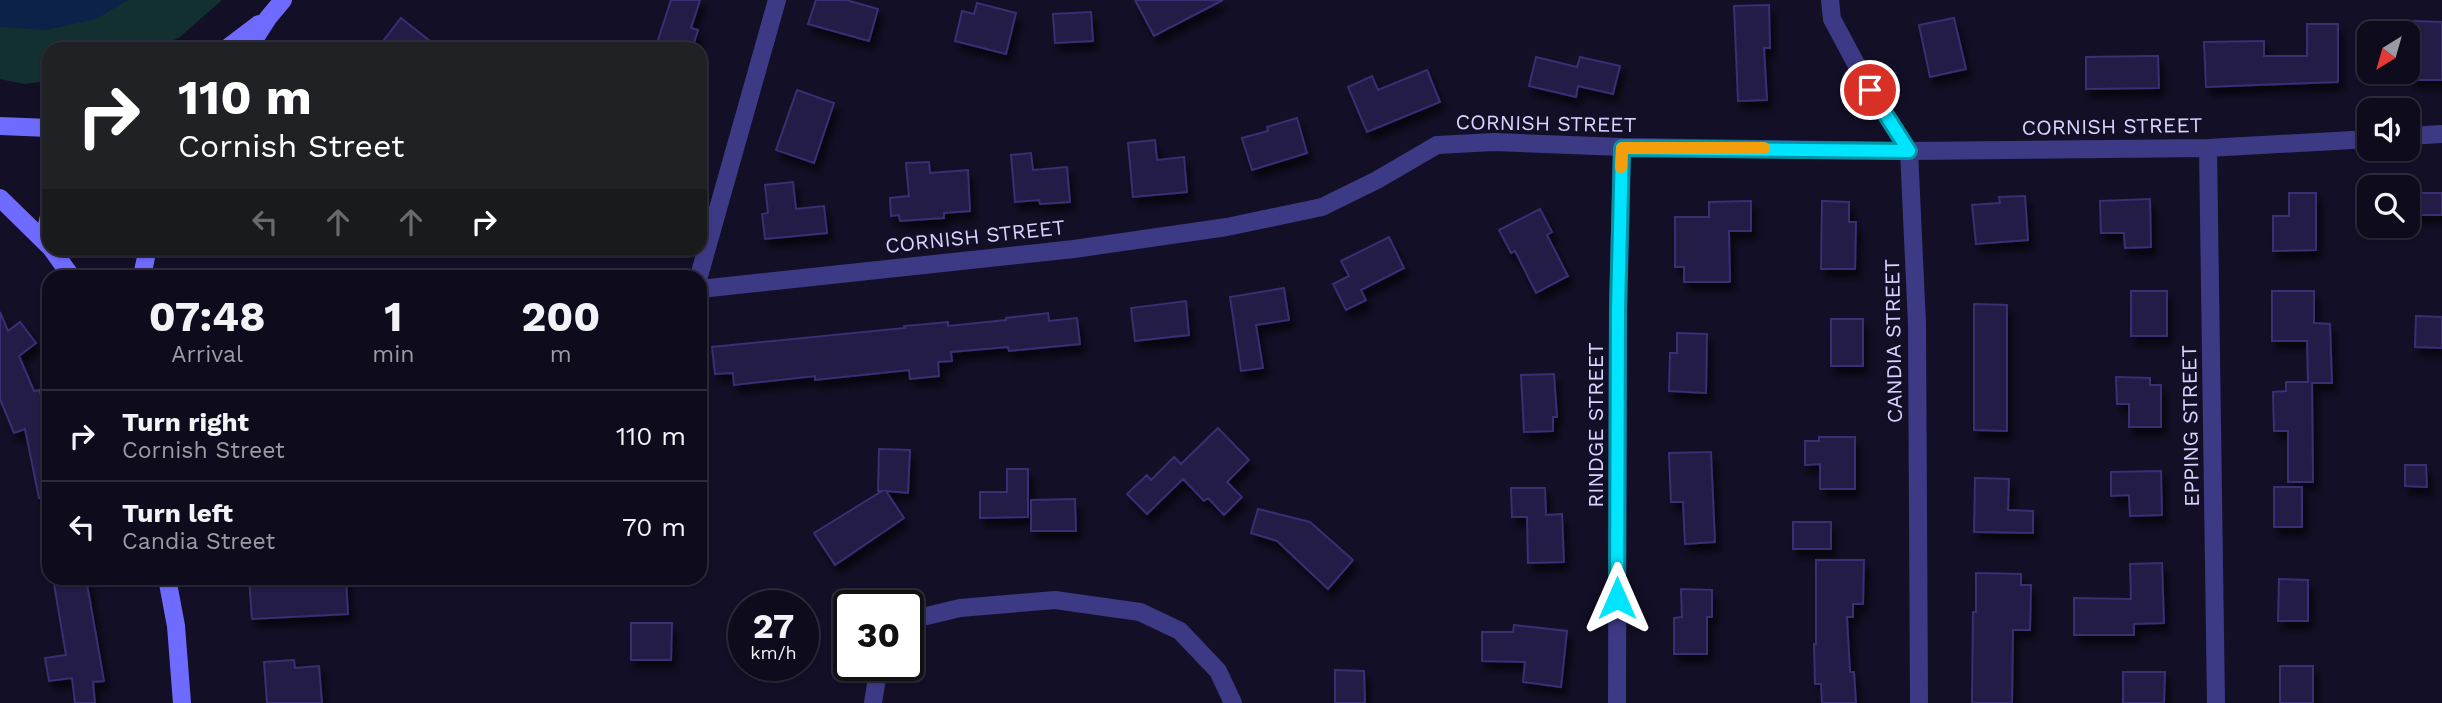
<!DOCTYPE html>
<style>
:root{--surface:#0e0b1c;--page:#171425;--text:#f1f3f6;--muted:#9b9ba3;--line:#2e2b3b}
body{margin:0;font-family:"Work Sans",sans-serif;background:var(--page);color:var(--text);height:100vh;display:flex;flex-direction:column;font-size:26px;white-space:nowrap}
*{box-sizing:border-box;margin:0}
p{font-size:23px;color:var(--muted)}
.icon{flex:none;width:38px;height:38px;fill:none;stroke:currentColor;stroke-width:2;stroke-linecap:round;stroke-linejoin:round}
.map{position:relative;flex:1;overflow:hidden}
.side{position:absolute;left:42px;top:270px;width:665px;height:315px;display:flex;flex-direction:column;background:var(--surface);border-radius:21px;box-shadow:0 2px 5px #0004,0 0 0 2px var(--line)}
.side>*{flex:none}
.banner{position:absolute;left:42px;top:42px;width:665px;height:214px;border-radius:21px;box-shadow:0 2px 5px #0004,0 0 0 2px var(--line);background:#202124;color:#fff;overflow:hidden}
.needle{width:46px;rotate:217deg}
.tools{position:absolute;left:2357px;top:21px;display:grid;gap:14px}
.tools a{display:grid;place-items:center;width:63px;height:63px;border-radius:14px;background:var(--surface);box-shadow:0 2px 5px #0004,0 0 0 2px var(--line);font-size:35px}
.speed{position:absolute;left:728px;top:590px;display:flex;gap:14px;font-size:35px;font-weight:700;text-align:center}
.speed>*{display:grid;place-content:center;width:91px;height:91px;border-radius:50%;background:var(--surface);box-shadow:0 2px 5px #0004,0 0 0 2px var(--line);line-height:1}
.speed small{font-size:18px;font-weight:400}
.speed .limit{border:4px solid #111;border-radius:10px;background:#fff;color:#111}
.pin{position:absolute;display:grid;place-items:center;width:60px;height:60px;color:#fff;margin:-30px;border:4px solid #fff;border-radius:50%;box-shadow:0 2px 7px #0007}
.me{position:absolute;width:77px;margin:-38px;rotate:0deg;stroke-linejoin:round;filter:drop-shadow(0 0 5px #0008)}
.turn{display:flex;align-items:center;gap:24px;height:147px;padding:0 21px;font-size:32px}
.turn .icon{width:91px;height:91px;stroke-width:2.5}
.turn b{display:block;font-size:49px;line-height:60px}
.lanes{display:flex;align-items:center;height:66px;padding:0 21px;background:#0003;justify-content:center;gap:35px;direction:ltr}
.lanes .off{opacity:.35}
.eta{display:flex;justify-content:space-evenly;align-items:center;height:119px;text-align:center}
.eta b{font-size:42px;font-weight:700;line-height:49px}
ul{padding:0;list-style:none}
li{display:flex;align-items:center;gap:21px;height:91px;padding:0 21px;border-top:2px solid var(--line)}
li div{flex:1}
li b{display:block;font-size:26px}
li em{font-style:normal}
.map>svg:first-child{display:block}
.green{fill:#12302f}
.water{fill:#0c2248}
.building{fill:#241b47;stroke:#3b2d73;stroke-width:2;filter:url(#shadow)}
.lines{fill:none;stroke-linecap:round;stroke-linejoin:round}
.street{stroke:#3d3a85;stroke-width:18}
.secondary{stroke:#6f6bff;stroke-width:18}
.route-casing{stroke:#0095a6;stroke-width:18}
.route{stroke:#00e5ff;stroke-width:12}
.slow{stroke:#f59e0b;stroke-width:12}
.labels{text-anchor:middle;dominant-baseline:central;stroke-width:5;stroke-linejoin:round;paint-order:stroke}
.street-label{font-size:21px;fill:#d9d4ff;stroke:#130f26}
</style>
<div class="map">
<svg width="2442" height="703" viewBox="0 0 2442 703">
<defs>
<filter id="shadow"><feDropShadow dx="4.5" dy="8" stdDeviation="3.5" flood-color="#0009"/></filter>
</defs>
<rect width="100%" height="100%" fill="#130f26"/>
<path class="green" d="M 0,0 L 222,0 L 180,37 L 157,49 L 49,49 L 49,81 L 24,84 L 0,79 Z"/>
<path class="water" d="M 0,0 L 128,0 L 96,19 L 46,30 L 0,27 Z"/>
<path class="building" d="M 671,0 L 700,0 L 691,28 L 698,30 L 692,49 L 655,49 Z
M 816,0 L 846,0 L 878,9 L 869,41 L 808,24 Z
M 1135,0 L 1223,0 L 1154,36 Z
M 977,3 L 1016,13 L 1006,54 L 955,41 L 962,11 L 974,14 Z
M 1769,5 L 1770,48 L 1764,48 L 1767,100 L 1738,101 L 1734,6 Z
M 1091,12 L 1093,41 L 1055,43 L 1053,14 Z
M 401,18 L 440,49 L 377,49 Z
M 1954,18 L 1966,69 L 1930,77 L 1919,25 Z
M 2413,21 L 2442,22 L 2442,80 L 2412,80 Z
M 2307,24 L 2338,24 L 2338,82 L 2206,87 L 2204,42 L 2264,41 L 2264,56 L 2307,56 Z
M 2150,56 L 2158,56 L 2159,88 L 2086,89 L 2086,57 Z
M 1536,57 L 1577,67 L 1580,57 L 1620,66 L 1613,94 L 1578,86 L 1576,97 L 1529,86 Z
M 1427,70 L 1440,102 L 1367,132 L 1348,87 L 1372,76 L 1378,90 Z
M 797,90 L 834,103 L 814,163 L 776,150 Z
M 1297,118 L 1307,153 L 1252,170 L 1242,138 L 1268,131 L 1267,127 Z
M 1155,140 L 1157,160 L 1184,157 L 1187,192 L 1133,197 L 1128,143 Z
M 1031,153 L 1033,170 L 1067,167 L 1070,202 L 1040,204 L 1039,200 L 1015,202 L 1011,155 Z
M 929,162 L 930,173 L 968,170 L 970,211 L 944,213 L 944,218 L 900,221 L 899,215 L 891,216 L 890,198 L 909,196 L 906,163 Z
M 793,182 L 796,209 L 824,206 L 827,233 L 765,239 L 762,214 L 768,213 L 765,185 Z
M 2289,193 L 2316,193 L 2316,250 L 2273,251 L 2273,216 L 2289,216 Z
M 2412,193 L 2442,193 L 2442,215 L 2412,215 Z
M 2025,196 L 2028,240 L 1976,244 L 1972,205 L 2000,203 L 1999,197 Z
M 2150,199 L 2151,247 L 2125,248 L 2124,233 L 2101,233 L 2100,201 Z
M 1751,201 L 1751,231 L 1729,231 L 1730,282 L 1684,282 L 1684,267 L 1675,267 L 1675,217 L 1709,217 L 1709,202 Z
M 1822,201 L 1849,202 L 1849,222 L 1856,222 L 1855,269 L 1821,269 Z
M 1540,209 L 1552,232 L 1547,235 L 1568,276 L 1536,293 L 1515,251 L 1511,253 L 1499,230 Z
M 1389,237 L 1404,268 L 1361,290 L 1366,300 L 1346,310 L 1333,284 L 1349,276 L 1341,261 Z
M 1284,288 L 1289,320 L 1256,325 L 1263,368 L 1241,371 L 1230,297 Z
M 2131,291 L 2167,291 L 2167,336 L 2131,336 Z
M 2272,291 L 2314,291 L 2314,323 L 2330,324 L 2332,383 L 2312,383 L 2313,482 L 2288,482 L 2288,431 L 2274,431 L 2273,392 L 2286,391 L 2286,382 L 2308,382 L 2307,341 L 2272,341 Z
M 1186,301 L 1189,335 L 1135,341 L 1131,308 Z
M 1974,304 L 2007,305 L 2007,431 L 1974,430 Z
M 0,312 L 8,331 L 20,322 L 36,343 L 19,356 L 34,391 L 39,390 L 49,414 L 49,497 L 39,498 L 25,429 L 14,433 L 0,399 Z
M 1048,313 L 1049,321 L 1077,318 L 1080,344 L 1009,351 L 1008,347 L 951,352 L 952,361 L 938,362 L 939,376 L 910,379 L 909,370 L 815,380 L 815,376 L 734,385 L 733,373 L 715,374 L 712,347 L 905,328 L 904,326 L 948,322 L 948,326 L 1006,320 L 1006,318 Z
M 2416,316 L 2442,317 L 2442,348 L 2415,347 Z
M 1831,319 L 1863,319 L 1863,366 L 1831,366 Z
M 1677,333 L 1707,334 L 1706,393 L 1669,391 L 1670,353 L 1677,353 Z
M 1554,374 L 1557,417 L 1553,417 L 1553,431 L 1524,432 L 1521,375 Z
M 2116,377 L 2150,378 L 2150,385 L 2161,385 L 2161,427 L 2129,427 L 2129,404 L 2117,404 Z
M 1218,428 L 1249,460 L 1227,482 L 1242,497 L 1224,515 L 1208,498 L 1204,501 L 1183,479 L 1147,514 L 1127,494 L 1147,475 L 1151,480 L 1174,457 L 1181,464 Z
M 1819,437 L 1855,437 L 1855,489 L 1820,489 L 1820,464 L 1805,465 L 1805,441 L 1819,441 Z
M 879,449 L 910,450 L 908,493 L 886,491 L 904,518 L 835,565 L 814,533 L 882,491 L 878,491 Z
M 1711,452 L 1715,542 L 1685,544 L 1683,502 L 1671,502 L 1669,453 Z
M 2405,465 L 2426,465 L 2427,487 L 2405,486 Z
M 1007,469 L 1028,469 L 1028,517 L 980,518 L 980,492 L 1007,492 Z
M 2161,471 L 2162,515 L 2130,516 L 2129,495 L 2111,496 L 2111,472 Z
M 1975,478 L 2009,479 L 2008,510 L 2033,511 L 2033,533 L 1974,532 Z
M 2274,487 L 2302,487 L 2302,527 L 2274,527 Z
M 1511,488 L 1545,488 L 1546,515 L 1562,514 L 1564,562 L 1528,563 L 1527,517 L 1512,517 Z
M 1075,499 L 1076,531 L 1031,531 L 1031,500 Z
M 1258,509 L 1310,522 L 1353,560 L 1328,589 L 1277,541 L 1251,533 Z
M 1793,522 L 1831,522 L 1831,549 L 1793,549 Z
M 1816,560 L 1864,560 L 1863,604 L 1853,604 L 1853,617 L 1847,617 L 1850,672 L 1854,672 L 1856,703 L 1822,703 L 1821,684 L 1815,684 L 1814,644 L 1816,644 Z
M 2162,563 L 2164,623 L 2134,624 L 2134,635 L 2074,635 L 2074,598 L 2131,599 L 2130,564 Z
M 1976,573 L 2021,574 L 2021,585 L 2031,585 L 2030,630 L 2013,630 L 2012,703 L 1972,703 L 1973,612 L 1976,612 Z
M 53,578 L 86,578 L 104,681 L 93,682 L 95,703 L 75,703 L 72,678 L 49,681 L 45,658 L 66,655 Z
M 249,578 L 346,578 L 348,614 L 252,619 Z
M 2279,579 L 2308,580 L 2308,621 L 2278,621 Z
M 1681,589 L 1712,590 L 1712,617 L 1707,617 L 1707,654 L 1674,654 L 1674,618 L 1682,617 Z
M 631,623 L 672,623 L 671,660 L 631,660 Z
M 1514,625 L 1567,631 L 1561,687 L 1523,682 L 1525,662 L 1482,661 L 1482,632 L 1513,632 Z
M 294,660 L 295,668 L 319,666 L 322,703 L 267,703 L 264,662 Z
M 2280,666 L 2313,666 L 2313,703 L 2280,703 Z
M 1335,670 L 1364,671 L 1365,703 L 1335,703 Z
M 2123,672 L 2165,672 L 2164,703 L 2123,703 Z"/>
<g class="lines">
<path class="street" d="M 1830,0 L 1832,19 L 1870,90 L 1909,151 L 1917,324 L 1919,703
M 2408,136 L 2442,134
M 2208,148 L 2216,703
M 699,276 L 777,0
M 700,289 L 1074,249 L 1227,227 L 1322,207 L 1377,180 L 1437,145 L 1494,142 L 1622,147 L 1909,151 L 2208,148 L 2370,139
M 908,627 L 914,619 L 960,608 L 1055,600 L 1140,612 L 1180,631 L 1218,671 L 1233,703
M 873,703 L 878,672 L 883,665
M 1617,703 L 1618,310 L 1622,147"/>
<path class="secondary" d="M 226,49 L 259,24
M 248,49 L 268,18 L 283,0
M 0,126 L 49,128
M 0,198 L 49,246
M 44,239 L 49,216
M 51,248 L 71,276
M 142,276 L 148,248
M 167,578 L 176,626 L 182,703"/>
</g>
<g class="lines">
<g class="route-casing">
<path id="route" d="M 1617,598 L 1618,310 L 1622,148 L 1909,151 L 1870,90"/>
</g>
<use href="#route" class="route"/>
<path class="slow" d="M 1621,167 L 1622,148 L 1764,148"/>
</g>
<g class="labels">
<g class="street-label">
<text transform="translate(1546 123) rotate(1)">CORNISH STREET</text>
<text transform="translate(2112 126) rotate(-1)">CORNISH STREET</text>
<text transform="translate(975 236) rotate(-6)">CORNISH STREET</text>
<text transform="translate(1893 341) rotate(-91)">CANDIA STREET</text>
<text transform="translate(1595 425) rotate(-90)">RINDGE STREET</text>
<text transform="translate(2190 426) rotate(-91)">EPPING STREET</text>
</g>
</g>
</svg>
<div class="tools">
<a><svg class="needle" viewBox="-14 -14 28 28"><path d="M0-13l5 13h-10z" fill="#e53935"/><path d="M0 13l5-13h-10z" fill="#9b9ba3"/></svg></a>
<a><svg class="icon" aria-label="sound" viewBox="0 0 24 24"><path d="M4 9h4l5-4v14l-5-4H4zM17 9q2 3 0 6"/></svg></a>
<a><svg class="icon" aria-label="search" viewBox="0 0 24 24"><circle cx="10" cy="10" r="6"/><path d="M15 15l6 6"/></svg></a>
</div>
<div class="speed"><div>27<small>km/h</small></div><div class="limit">30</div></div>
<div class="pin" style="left:1870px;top:90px;background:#d93025"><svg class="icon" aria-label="arrive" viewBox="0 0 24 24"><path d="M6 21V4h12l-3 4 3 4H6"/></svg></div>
<svg class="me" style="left:1617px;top:598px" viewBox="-20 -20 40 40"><path d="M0-17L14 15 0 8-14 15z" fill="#00e5ff" stroke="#fff" stroke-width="4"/></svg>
<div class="banner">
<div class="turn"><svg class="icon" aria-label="right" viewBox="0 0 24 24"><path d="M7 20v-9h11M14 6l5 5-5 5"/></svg><div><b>110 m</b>Cornish Street</div></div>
<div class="lanes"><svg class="icon off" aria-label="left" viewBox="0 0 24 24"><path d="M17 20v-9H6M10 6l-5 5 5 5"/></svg><svg class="icon off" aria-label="ahead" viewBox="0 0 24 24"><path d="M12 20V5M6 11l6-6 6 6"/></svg><svg class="icon off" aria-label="ahead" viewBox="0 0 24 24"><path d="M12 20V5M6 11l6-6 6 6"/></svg><svg class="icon" aria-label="right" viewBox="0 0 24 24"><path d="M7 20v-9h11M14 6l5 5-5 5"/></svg></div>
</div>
<section class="side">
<div class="eta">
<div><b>07:48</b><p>Arrival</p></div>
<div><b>1</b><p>min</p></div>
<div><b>200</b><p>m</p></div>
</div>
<ul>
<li><svg class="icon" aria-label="right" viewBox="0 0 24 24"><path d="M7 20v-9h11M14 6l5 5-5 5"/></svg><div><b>Turn right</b><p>Cornish Street</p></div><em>110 m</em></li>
<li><svg class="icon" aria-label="left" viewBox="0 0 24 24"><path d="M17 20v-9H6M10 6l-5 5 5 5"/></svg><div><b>Turn left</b><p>Candia Street</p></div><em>70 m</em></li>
</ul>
</section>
</div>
